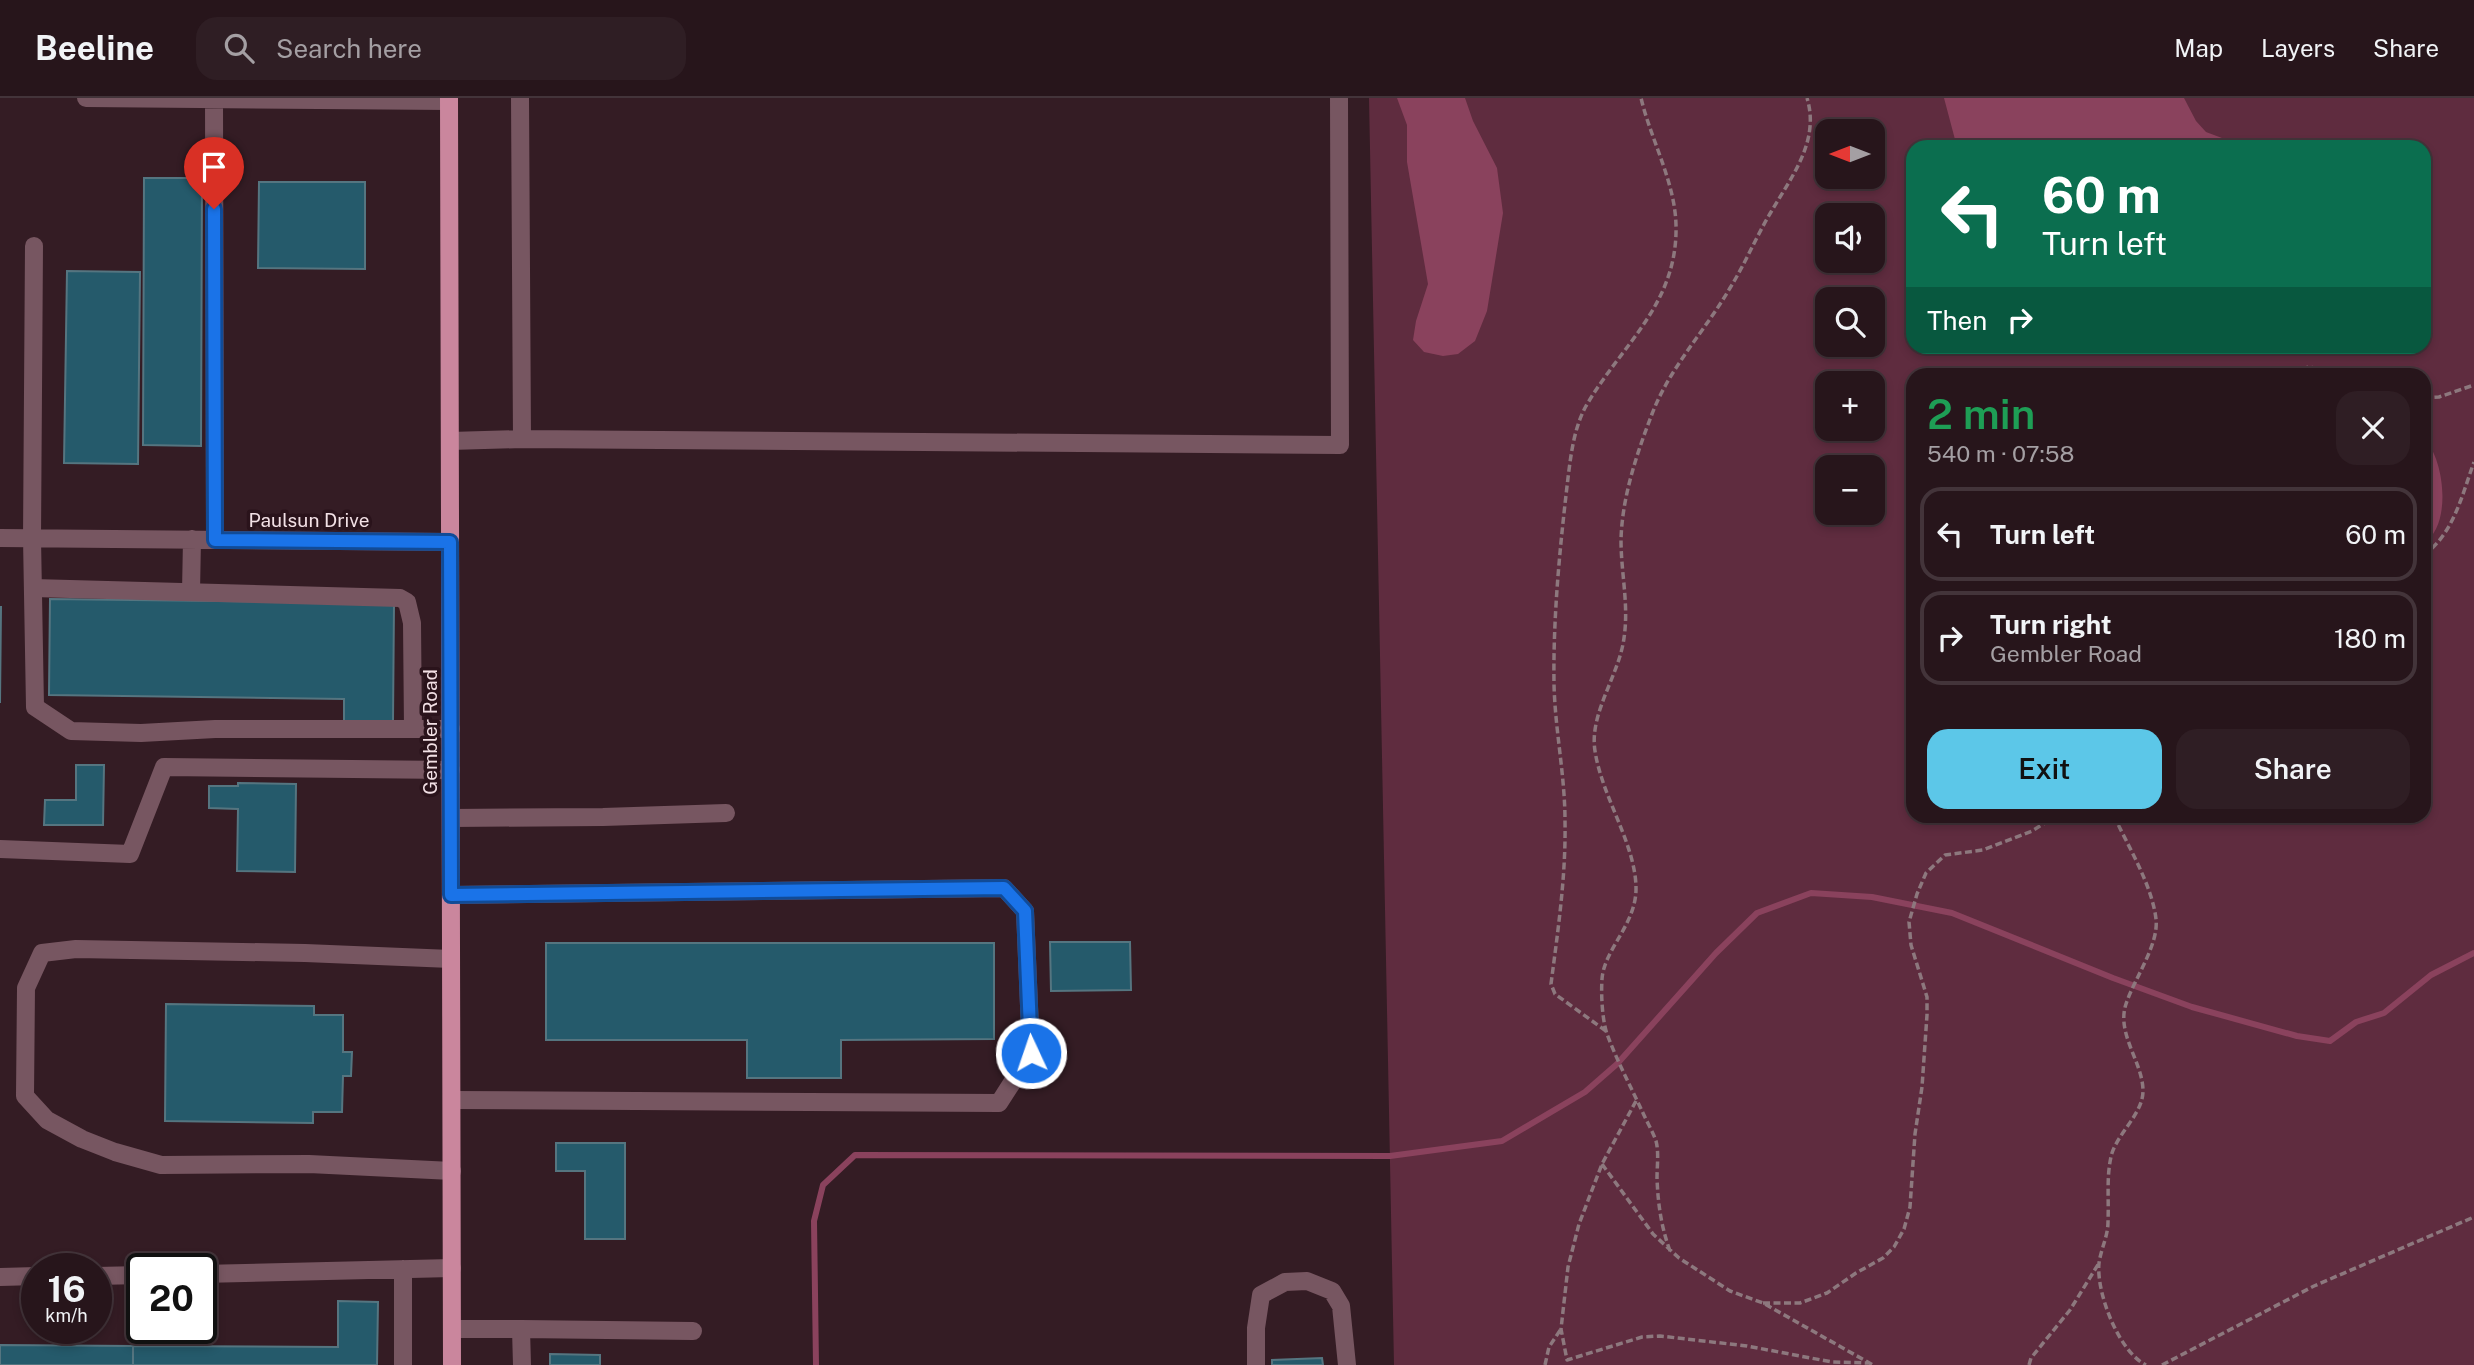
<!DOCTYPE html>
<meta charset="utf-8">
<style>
:root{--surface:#27151b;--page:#2f1e24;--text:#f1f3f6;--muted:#a49fa3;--line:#43343a;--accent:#5cc7e8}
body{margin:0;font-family:"Public Sans",sans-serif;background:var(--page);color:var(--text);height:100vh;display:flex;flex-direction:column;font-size:26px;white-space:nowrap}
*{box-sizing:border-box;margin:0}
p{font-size:23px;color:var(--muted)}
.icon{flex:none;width:38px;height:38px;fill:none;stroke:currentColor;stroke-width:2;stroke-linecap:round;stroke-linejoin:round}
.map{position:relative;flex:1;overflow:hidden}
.panel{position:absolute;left:1906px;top:270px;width:525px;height:455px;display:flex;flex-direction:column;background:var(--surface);border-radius:21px;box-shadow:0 4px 10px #0003,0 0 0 2px var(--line)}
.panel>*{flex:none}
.top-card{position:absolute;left:1906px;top:42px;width:525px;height:214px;border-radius:21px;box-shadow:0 4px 10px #0003,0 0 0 2px var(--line);background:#0b6e4f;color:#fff;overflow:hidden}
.needle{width:46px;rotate:270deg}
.tools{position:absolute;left:1815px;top:21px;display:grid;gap:14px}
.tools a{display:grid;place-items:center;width:70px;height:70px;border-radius:14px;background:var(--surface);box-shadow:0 4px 10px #0003,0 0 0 2px var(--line);font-size:35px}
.speed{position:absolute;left:21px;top:1155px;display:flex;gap:14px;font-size:35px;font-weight:700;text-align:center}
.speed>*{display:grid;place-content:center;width:91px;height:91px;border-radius:50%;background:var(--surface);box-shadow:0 4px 10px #0003,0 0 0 2px var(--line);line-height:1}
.speed small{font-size:18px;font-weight:400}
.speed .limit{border:4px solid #111;border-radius:10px;background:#fff;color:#111}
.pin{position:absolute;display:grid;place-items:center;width:60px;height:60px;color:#fff;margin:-72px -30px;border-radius:50% 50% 50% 0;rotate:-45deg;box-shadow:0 0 7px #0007}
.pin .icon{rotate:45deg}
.me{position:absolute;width:77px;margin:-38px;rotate:357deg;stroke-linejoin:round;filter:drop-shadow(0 0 5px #0008)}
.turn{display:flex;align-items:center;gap:24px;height:147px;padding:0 21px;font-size:32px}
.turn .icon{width:91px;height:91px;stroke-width:2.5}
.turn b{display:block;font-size:49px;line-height:60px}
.then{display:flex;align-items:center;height:66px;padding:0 21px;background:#0003;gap:14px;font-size:26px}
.round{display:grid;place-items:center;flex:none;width:74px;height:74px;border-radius:21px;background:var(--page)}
.headline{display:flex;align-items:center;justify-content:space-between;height:119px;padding:0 21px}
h1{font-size:42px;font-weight:600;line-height:52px;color:#1e9e55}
.primary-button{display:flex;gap:14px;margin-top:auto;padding:14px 21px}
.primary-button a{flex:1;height:80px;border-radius:21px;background:var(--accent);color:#111;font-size:28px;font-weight:600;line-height:80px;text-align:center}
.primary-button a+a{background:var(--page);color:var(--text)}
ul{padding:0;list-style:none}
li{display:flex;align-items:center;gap:21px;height:94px;margin:0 14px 10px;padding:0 7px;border:4px solid var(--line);border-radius:21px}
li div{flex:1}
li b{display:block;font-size:26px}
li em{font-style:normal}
header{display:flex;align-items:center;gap:42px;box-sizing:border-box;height:98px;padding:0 35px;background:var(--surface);border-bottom:2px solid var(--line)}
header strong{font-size:33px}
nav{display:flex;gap:38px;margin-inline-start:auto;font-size:24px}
.search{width:490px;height:63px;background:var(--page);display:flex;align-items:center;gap:18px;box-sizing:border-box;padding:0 24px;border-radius:21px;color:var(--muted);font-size:26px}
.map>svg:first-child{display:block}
.green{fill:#5f2c3f;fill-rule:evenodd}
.water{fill:#8a425d}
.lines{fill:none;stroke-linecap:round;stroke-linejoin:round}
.stream{stroke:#8a425d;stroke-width:6}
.building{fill:#255a6b;stroke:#557580;stroke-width:2}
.path{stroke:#8d787e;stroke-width:3.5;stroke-dasharray:7 3.5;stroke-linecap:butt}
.minor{stroke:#775661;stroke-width:18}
.major{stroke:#ca869d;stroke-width:18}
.route-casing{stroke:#114b97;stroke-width:18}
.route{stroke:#1a73e8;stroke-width:12}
.labels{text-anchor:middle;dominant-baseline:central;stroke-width:7;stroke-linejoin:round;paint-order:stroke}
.street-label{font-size:19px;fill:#f2e0e5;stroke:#2a131b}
</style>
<header>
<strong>Beeline</strong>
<div class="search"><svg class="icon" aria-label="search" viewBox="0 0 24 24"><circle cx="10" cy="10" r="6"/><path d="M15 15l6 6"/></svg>Search here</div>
<nav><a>Map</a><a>Layers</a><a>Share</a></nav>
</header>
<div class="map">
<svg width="2474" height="1267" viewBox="0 0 2474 1267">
<rect width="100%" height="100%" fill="#341c24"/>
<path class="green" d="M 1369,0 L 2474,0 L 2474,1267 L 1394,1267 ZM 1827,33 L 1872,33 L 1872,79 L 1827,79 ZM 1913,49 L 2424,49 L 2424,248 L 1913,248 ZM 1827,117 L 1872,117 L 1872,163 L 1827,163 ZM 1827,201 L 1872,201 L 1872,247 L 1827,247 ZM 1913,276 L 2424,276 L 2424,718 L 1913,718 ZM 1827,285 L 1872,285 L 1872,331 L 1827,331 ZM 1827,369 L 1872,369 L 1872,415 L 1827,415 Z"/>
<path class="water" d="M 1397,0 L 1465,0 L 1473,23 L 1497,70 L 1503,115 L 1487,213 L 1475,243 L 1458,256 L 1443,258 L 1424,254 L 1413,242 L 1416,223 L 1428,186 L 1407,64 L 1407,27 Z
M 1944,0 L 2184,0 L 2196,23 L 2206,34 L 2222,40 L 2255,42 L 2270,49 L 1957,49 Z
M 2424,340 C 2445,362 2452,427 2424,445 Z"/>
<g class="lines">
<path class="stream" d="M 816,1267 L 814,1123 L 823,1087 L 855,1057 L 1390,1058 L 1502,1043 L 1585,994 L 1617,966 L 1716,855 L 1757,815 L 1811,795 L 1872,799 L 1952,815 L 2113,880 L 2192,909 L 2297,938 L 2330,943 L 2356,924 L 2384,915 L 2431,877 L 2474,855"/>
</g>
<path class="building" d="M 144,80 L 202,80 L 201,348 L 143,347 Z
M 259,84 L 365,84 L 365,171 L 258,170 Z
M 67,173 L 140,174 L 138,366 L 64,365 Z
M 50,501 L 394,505 L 393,624 L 344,624 L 344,601 L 49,597 Z
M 0,509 L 1,509 L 0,605 Z
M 76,667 L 104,667 L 103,727 L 44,727 L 45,702 L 76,702 Z
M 238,685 L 296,686 L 295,774 L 237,773 L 238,711 L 209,710 L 209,688 L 238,688 Z
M 1050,844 L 1130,844 L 1131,892 L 1051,893 Z
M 546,845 L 994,845 L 994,941 L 841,942 L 841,980 L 747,980 L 747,942 L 546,942 Z
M 166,906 L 314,908 L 314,917 L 343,917 L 343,954 L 352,954 L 351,978 L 343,978 L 342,1014 L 313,1014 L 313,1025 L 165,1023 Z
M 556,1045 L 625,1045 L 625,1141 L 585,1141 L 585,1073 L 556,1073 Z
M 338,1203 L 378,1204 L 377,1267 L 133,1267 L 133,1248 L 338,1249 Z
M 0,1247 L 133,1248 L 133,1267 L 0,1267 Z
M 550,1256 L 600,1257 L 600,1267 L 550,1267 Z
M 1322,1260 L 1323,1267 L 1272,1267 L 1272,1262 Z"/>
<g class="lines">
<path class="path" d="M 2281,276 L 2309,269 L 2354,276
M 2424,300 L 2439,299 L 2474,287
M 2424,457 C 2454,435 2462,397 2474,364
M 2114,718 C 2128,748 2152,787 2156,821 C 2159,847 2134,881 2126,906 C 2116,936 2143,964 2143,993 C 2143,1015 2119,1034 2112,1055 C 2106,1076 2109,1101 2108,1124 C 2108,1138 2101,1151 2099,1165 C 2096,1195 2119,1254 2146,1267
M 1606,933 L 1555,896 L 1551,886 C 1558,832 1566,778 1565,723 C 1565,677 1555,632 1554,586 C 1553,518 1560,448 1568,380 C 1571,356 1574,330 1586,308 C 1622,246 1678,206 1676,127 C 1675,84 1651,42 1641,0
M 1636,1003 L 1602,1066 L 1579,1126 L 1568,1169 L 1561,1231 L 1567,1262 L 1642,1239 L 1660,1238 L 1747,1248 L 1832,1264 L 1869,1265
M 1602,1066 L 1653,1136 L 1679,1160 L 1730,1193 L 1763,1205 L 1873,1267
M 1670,1153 C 1661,1128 1658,1106 1657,1080 C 1657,1069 1659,1054 1656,1043 C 1653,1034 1647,1024 1643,1015 C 1631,989 1617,963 1607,936 C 1602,921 1601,896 1602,881 C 1604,851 1637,826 1636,789 C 1635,745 1602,699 1595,653 C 1589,615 1619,578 1624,540 C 1629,507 1621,475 1621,442 C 1622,399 1637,355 1652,316 C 1670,269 1705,233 1730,190 C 1745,166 1756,139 1771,114 C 1792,78 1820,43 1807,0
M 1763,1205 L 1800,1205 L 1827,1195 L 1856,1175 L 1883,1160 L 1894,1149 L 1904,1131 L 1910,1109 L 1915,1036 L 1922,989 L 1927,917 L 1927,899 L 1911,847 L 1909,824 L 1917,796 L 1926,775 L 1945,757 L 1983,752 L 2032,733 L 2056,718
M 1545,1267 L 1549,1249 L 1561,1231
M 2029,1267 L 2031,1260 L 2070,1212 L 2099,1165
M 2162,1267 L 2314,1188 L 2474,1119"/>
<path class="minor" d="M 86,0 L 449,3
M 214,1 L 215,442
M 34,148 L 32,440 L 35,609 L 71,633 L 141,635 L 215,631 L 451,631
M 522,341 L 1340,347 L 1339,0
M 450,343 L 522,341 L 520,0
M 0,440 L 450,444
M 33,490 L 400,500 L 407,504 L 412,525 L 413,631
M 191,494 L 192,441
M 451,720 L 603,719 L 726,715
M 0,751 L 130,756 L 164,669 L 451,672
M 451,797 L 1004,790 L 1025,813 L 1031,955 L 999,1005 L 452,1002
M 451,861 L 305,855 L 76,851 L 42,855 L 26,890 L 25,998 L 47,1022 L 82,1041 L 115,1054 L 161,1067 L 309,1066 L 452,1073
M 403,1171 L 403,1267
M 201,1176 L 452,1170
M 96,1178 L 142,1177
M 0,1179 L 37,1178
M 452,1231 L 521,1231 L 522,1267
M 521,1231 L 693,1233
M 1256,1267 L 1256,1230 L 1261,1197 L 1285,1184 L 1307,1183 L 1332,1193 L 1341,1208 L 1347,1267"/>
<path class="major" d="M 449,0 L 452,1267"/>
</g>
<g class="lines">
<g class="route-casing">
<path id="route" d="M 214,111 L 215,442 L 450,444 L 451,797 L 1004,790 L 1025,813 L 1031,955"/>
</g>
<use href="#route" class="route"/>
</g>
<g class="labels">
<g class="street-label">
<text x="309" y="422">Paulsun Drive</text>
<text transform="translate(430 634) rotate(-90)">Gembler Road</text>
</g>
</g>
</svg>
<div class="tools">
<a><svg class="needle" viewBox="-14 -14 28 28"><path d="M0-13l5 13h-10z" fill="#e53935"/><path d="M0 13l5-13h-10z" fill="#a49fa3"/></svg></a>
<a><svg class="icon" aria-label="sound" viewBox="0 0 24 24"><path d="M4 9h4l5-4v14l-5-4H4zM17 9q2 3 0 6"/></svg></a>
<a><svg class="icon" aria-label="search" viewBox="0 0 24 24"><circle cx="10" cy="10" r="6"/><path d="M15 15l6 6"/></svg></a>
<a>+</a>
<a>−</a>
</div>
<div class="speed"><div>16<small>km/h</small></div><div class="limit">20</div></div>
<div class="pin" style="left:214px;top:111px;background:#d93025"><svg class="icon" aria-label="arrive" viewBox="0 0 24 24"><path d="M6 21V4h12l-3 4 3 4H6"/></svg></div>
<svg class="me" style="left:1031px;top:955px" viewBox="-20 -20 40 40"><circle r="17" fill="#1a73e8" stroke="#fff" stroke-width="3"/><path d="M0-11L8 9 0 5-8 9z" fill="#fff"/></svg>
<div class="top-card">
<div class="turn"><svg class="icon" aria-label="left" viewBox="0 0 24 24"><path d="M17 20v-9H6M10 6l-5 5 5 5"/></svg><div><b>60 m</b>Turn left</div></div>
<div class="then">Then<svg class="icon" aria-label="right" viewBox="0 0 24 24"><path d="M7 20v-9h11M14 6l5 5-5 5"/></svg></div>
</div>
<section class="panel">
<div class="headline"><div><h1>2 min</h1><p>540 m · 07:58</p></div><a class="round"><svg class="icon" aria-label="close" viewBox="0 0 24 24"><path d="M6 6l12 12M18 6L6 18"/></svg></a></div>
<ul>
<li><svg class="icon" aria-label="left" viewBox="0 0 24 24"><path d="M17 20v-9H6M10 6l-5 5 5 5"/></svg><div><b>Turn left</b></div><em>60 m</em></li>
<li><svg class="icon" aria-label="right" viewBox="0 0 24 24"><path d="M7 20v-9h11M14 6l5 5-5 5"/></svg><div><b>Turn right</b><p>Gembler Road</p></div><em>180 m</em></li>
</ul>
<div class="primary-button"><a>Exit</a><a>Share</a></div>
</section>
</div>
